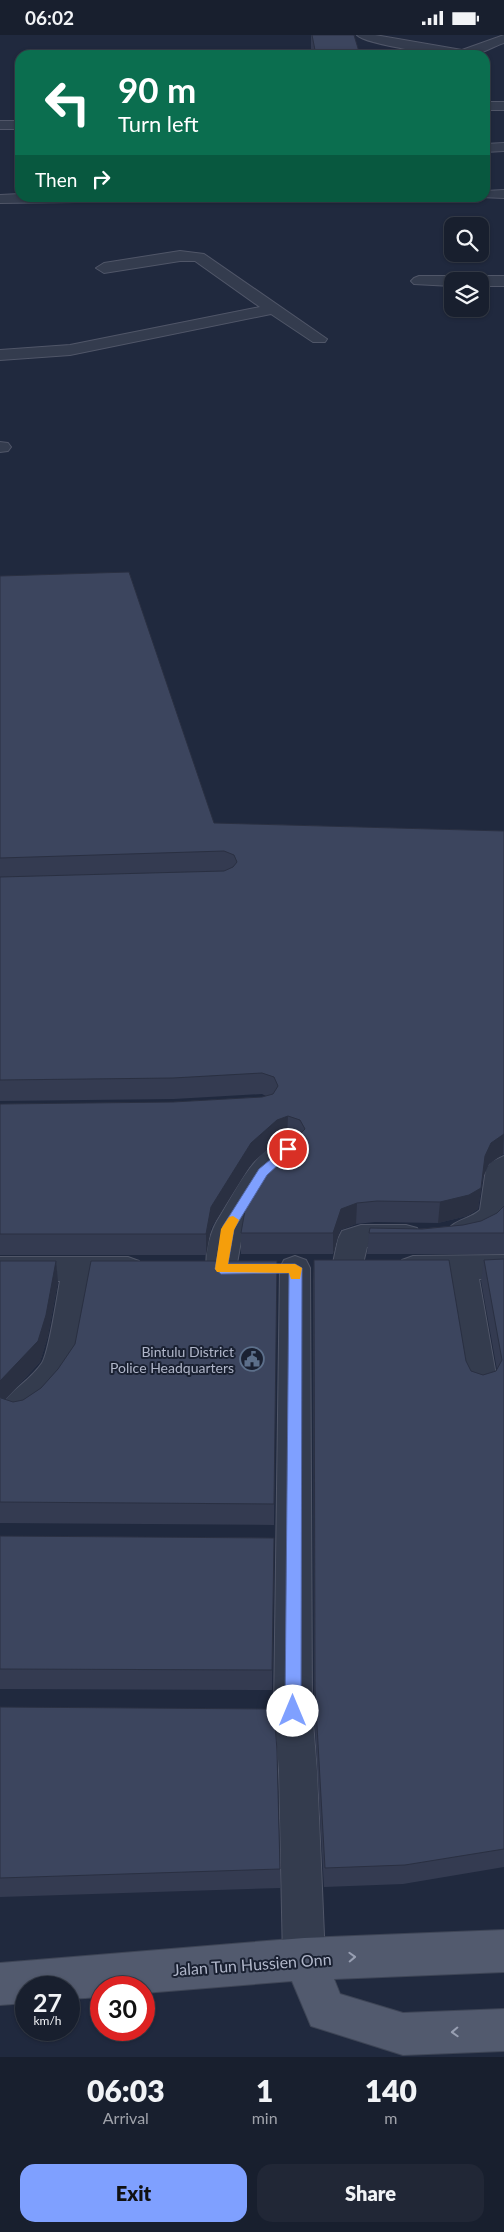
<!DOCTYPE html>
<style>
:root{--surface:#181f2e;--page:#212736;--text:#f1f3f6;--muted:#9fa2aa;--line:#363d4a;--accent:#7fa0ff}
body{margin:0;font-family:Lato,sans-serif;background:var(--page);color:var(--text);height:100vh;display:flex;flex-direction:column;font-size:19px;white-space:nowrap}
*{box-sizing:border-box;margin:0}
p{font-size:16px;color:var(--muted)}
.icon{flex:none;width:28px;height:28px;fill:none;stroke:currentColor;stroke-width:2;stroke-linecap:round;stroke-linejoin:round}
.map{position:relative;height:2022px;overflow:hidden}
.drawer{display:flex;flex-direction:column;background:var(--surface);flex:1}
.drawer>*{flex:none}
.guide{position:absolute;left:15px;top:15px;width:475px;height:152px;border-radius:15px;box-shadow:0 1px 4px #0004,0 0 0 1px var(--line);background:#0b6e4f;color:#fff;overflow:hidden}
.fabs{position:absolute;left:444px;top:182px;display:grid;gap:10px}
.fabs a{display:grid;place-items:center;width:45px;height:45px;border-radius:10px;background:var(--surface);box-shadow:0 1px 4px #0004,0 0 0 1px var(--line);font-size:25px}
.speed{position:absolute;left:15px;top:1941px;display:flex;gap:10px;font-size:25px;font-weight:700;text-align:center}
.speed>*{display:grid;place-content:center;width:65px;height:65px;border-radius:50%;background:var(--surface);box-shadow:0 1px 4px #0004,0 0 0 1px var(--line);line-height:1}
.speed small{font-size:12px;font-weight:400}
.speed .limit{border:8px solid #d22;background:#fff;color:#111}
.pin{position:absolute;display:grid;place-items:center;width:42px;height:42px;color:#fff;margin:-21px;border:2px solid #fff;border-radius:50%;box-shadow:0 1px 5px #0007}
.me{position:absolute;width:55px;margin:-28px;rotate:0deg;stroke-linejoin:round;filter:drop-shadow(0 0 4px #0008)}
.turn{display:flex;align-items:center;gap:18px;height:105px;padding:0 20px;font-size:22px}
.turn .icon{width:65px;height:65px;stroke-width:2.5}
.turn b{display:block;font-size:35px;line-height:42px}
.then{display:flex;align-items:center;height:48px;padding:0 20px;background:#0003;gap:10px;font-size:19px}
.eta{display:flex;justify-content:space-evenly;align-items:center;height:85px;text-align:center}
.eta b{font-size:30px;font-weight:800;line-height:35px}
.button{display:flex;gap:10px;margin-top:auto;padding:10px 20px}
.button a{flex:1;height:58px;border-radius:15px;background:var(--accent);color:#111;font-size:20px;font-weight:800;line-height:58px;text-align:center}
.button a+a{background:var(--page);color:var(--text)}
.status{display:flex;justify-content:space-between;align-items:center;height:35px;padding:0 25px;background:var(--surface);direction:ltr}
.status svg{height:14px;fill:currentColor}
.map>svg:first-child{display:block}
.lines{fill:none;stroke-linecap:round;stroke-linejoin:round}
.minor-casing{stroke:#505668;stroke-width:2}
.major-casing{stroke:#3e4556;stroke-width:2}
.minor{fill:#343c4e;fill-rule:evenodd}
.major{fill:#525a6e;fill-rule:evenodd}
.wall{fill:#343b51}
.shaded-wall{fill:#2a3042}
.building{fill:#3c455e;stroke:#2a3042}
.oneway{stroke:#989fb2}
.route{fill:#7fa0ff;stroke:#5368a6}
.slow{fill:#f59e0b}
.labels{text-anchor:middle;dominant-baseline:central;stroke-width:4;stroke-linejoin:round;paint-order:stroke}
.poi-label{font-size:14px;fill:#b0b6c9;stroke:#1a2132;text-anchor:end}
.near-street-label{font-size:16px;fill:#b0b6c9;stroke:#1a2132}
</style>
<div class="status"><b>06:02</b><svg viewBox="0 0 49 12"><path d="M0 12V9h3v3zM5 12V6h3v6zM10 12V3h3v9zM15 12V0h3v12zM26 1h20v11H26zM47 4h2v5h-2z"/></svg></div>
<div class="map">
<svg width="504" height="2022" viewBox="0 0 504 2022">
<rect width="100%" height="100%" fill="#20293e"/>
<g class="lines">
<g class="minor-casing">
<path id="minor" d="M 357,0 L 375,0 L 462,15 L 504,0 L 504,8 C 495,11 480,19 474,20 C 459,24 366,10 357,0 Z
M 485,67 L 504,67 L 504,75 L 485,75 Z
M 0,86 L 20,86 L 20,94 L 0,94 Z
M 504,108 L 504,116 L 485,117 L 485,109 Z
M 504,155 L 504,163 L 480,162 L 485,162 L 485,156 Z
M 20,159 L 20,162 L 158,162 L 151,166 L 0,168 L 0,160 Z
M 180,216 L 204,219 L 327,304 L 325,307 L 313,307 L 271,279 L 70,320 L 0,325 L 0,315 L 70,310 L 260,272 L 195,226 L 180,226 L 104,238 L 96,233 L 104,228 Z
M 419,241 L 452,241 L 460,246 L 452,246 L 452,251 L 414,249 L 411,246 L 414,243 Z
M 480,241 L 504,241 L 504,251 L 480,251 L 480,246 L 472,246 Z
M 0,407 L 8,408 L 11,412 L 8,416 L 0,417 Z
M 288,1104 L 298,1107 L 303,1114 L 298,1121 L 273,1144 L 243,1195 L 236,1234 L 232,1242 L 221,1246 L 210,1242 C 202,1228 209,1200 217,1186 C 235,1158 253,1114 288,1104 Z
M 504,1121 L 504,1187 C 491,1201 468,1211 450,1206 L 446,1198 C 453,1184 469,1185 480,1175 L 486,1134 L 491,1127 Z
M 361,1190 L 406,1190 L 417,1193 L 421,1201 L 417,1209 L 406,1212 L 367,1212 L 362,1233 L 358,1241 L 347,1245 L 336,1241 L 332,1233 L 338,1204 L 342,1196 Z
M 504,1220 L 504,1244 L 479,1244 L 497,1346 L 493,1355 L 481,1359 L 469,1355 L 465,1346 L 448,1244 L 413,1245 L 402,1241 L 398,1233 L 402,1225 L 413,1221 Z
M 295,1221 L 306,1225 L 310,1233 L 312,1675 L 317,1736 L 325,1924 L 319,1939 L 304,1945 L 289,1939 L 283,1924 L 279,1736 L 274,1675 L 280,1233 L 284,1225 Z
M 0,1222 L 128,1222 L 139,1226 L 143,1234 L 139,1242 L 128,1246 L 91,1246 L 75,1329 C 67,1345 37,1387 17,1386 C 13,1386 8,1384 5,1382 L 0,1373 C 10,1355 30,1346 42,1328 C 49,1317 57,1262 60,1246 L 0,1246 Z"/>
</g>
<g class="major-casing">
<path id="major" d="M 504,1895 L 504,1937 L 334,1944 L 340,1959 L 403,1978 L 504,1974 L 504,2016 L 403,2020 L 311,1991 L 292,1946 L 144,1958 L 144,1952 L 101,1952 L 101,1962 L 69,1964 L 69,1952 L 26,1952 L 26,1968 L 0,1970 L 0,1928 L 304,1903 Z"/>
</g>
<use href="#minor" class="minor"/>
<use href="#major" class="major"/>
</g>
<path class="wall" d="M 311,0 L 360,20 L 312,20 L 311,14 Z
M 0,541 L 214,788 L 504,796 L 504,1120 L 503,1119 L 489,1129 L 483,1142 L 478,1174 L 467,1181 L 438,1188 L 375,1187 L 356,1189 L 340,1195 L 333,1219 L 241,1219 L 241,1198 L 295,1104 L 287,1102 L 277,1106 L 251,1129 L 211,1193 L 206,1220 L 0,1220 L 0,1069 L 173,1067 L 262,1062 L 266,1061 L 262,1059 L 174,1064 L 0,1066 Z
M 504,1171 L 504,1219 L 367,1219 L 369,1198 L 463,1190 L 481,1186 L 497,1178 Z
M 504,1224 L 504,1832 L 403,1849 L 324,1852 L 314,1675 L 313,1246 L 314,1225 L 466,1326 L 471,1336 L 483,1340 L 496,1336 L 497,1335 L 481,1246 L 484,1225 Z
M 0,1226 L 56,1226 L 58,1247 L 48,1301 L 40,1327 L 6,1364 L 13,1367 L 23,1365 L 277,1226 L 274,1490 L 0,1488 Z
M 0,1501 L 274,1503 L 272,1655 L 0,1654 Z
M 0,1672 L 280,1834 L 280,1853 L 0,1862 Z"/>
<path class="shaded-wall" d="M 288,1081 L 287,1102 L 277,1106 L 251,1129 L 211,1193 L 206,1220 L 206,1199 L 211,1172 L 251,1108 L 277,1085 Z
M 504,1099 L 503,1119 L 489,1129 L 483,1142 L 478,1174 L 467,1181 L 438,1188 L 440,1167 L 485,1121 L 491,1108 Z
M 357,1168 L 356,1189 L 340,1195 L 333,1219 L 333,1198 L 341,1174 Z
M 56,1226 L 58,1247 L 48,1301 L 40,1327 L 0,1370 L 0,1346 Z"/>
<path class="building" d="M 312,0 L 354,0 L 360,20 L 316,20 Z
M 129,537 L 214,788 L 504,796 L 504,1099 L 491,1108 L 485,1121 L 481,1153 L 469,1160 L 440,1167 L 377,1166 L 357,1168 L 341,1174 L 333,1198 L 241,1198 L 245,1175 L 275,1124 L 305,1094 L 300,1085 L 288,1081 L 277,1085 L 251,1108 L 211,1172 L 206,1199 L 0,1199 L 0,1069 L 173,1067 L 262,1062 L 273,1059 L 278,1051 L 274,1042 L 262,1038 L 173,1043 L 0,1045 L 0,842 L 224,836 L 233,832 L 237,827 L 234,820 L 224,816 L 0,823 L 0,541 Z
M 504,1171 L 504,1198 L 369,1198 L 370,1193 L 422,1194 L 463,1190 L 481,1186 L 497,1178 Z
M 504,1224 L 504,1814 L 405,1830 L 325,1833 L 315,1655 L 314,1225 L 449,1225 L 466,1326 L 471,1336 L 483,1340 L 496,1336 L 502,1325 L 484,1225 Z
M 0,1226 L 56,1226 L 46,1280 L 38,1306 L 0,1346 Z
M 91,1226 L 277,1226 L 274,1469 L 0,1467 L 0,1360 L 1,1363 L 13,1367 L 23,1365 L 41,1353 L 58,1334 L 75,1309 Z
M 0,1501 L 274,1503 L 272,1635 L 0,1634 Z
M 0,1672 L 274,1674 L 277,1716 L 280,1834 L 0,1843 Z"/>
<defs><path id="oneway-chevron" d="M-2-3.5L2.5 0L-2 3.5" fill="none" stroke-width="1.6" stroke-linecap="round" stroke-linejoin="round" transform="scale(1.25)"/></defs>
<g class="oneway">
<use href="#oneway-chevron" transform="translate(352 1922) rotate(-2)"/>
<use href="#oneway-chevron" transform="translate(455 1997) rotate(178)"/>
</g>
<path class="route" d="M 288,1110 L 294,1114 L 292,1117 L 267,1140 L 234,1194 L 228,1229 L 295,1229 L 302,1233 L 301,1676 L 299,1681 L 293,1683 L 288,1681 L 285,1676 L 289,1238 L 221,1239 L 215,1234 L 223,1191 L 259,1134 Z"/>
<path class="slow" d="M 233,1181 L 239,1185 L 234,1195 L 228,1229 L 295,1229 L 302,1233 L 300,1244 L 291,1244 L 289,1238 L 217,1237 L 215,1234 L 221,1194 L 229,1182 Z"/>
<defs>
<g id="civic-ring" transform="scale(1.25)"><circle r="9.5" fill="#1a2132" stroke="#5c6f8a" stroke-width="1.5"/><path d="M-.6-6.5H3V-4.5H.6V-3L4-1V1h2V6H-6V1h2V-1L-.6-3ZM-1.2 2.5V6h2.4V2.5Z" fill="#5c6f8a"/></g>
</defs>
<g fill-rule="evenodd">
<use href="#civic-ring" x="252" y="1324"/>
</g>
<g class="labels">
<g class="poi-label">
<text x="234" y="1316">Bintulu District<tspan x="234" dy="16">Police Headquarters</tspan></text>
</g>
<g class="near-street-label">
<text transform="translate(252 1929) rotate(-4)">Jalan Tun Hussien Onn</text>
</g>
</g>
</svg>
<div class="fabs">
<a><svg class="icon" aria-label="search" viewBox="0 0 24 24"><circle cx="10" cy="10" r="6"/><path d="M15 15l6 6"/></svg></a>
<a><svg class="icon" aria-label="layers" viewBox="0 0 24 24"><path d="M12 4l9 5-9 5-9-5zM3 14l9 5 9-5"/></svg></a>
</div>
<div class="speed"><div>27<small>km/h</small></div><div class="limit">30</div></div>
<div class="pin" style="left:288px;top:1114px;background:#d93025"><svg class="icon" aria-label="arrive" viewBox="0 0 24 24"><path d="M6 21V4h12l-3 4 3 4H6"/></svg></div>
<svg class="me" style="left:293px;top:1676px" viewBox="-20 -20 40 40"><circle r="19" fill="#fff"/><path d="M0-13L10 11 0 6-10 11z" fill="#7fa0ff"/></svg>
<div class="guide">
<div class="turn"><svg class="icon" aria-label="left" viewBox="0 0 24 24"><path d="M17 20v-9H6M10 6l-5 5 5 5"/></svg><div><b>90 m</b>Turn left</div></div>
<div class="then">Then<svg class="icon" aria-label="right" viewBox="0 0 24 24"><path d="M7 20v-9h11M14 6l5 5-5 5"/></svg></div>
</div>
</div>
<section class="drawer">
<div class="eta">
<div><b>06:03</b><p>Arrival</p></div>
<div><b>1</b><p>min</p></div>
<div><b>140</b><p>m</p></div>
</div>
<div class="button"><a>Exit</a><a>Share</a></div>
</section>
